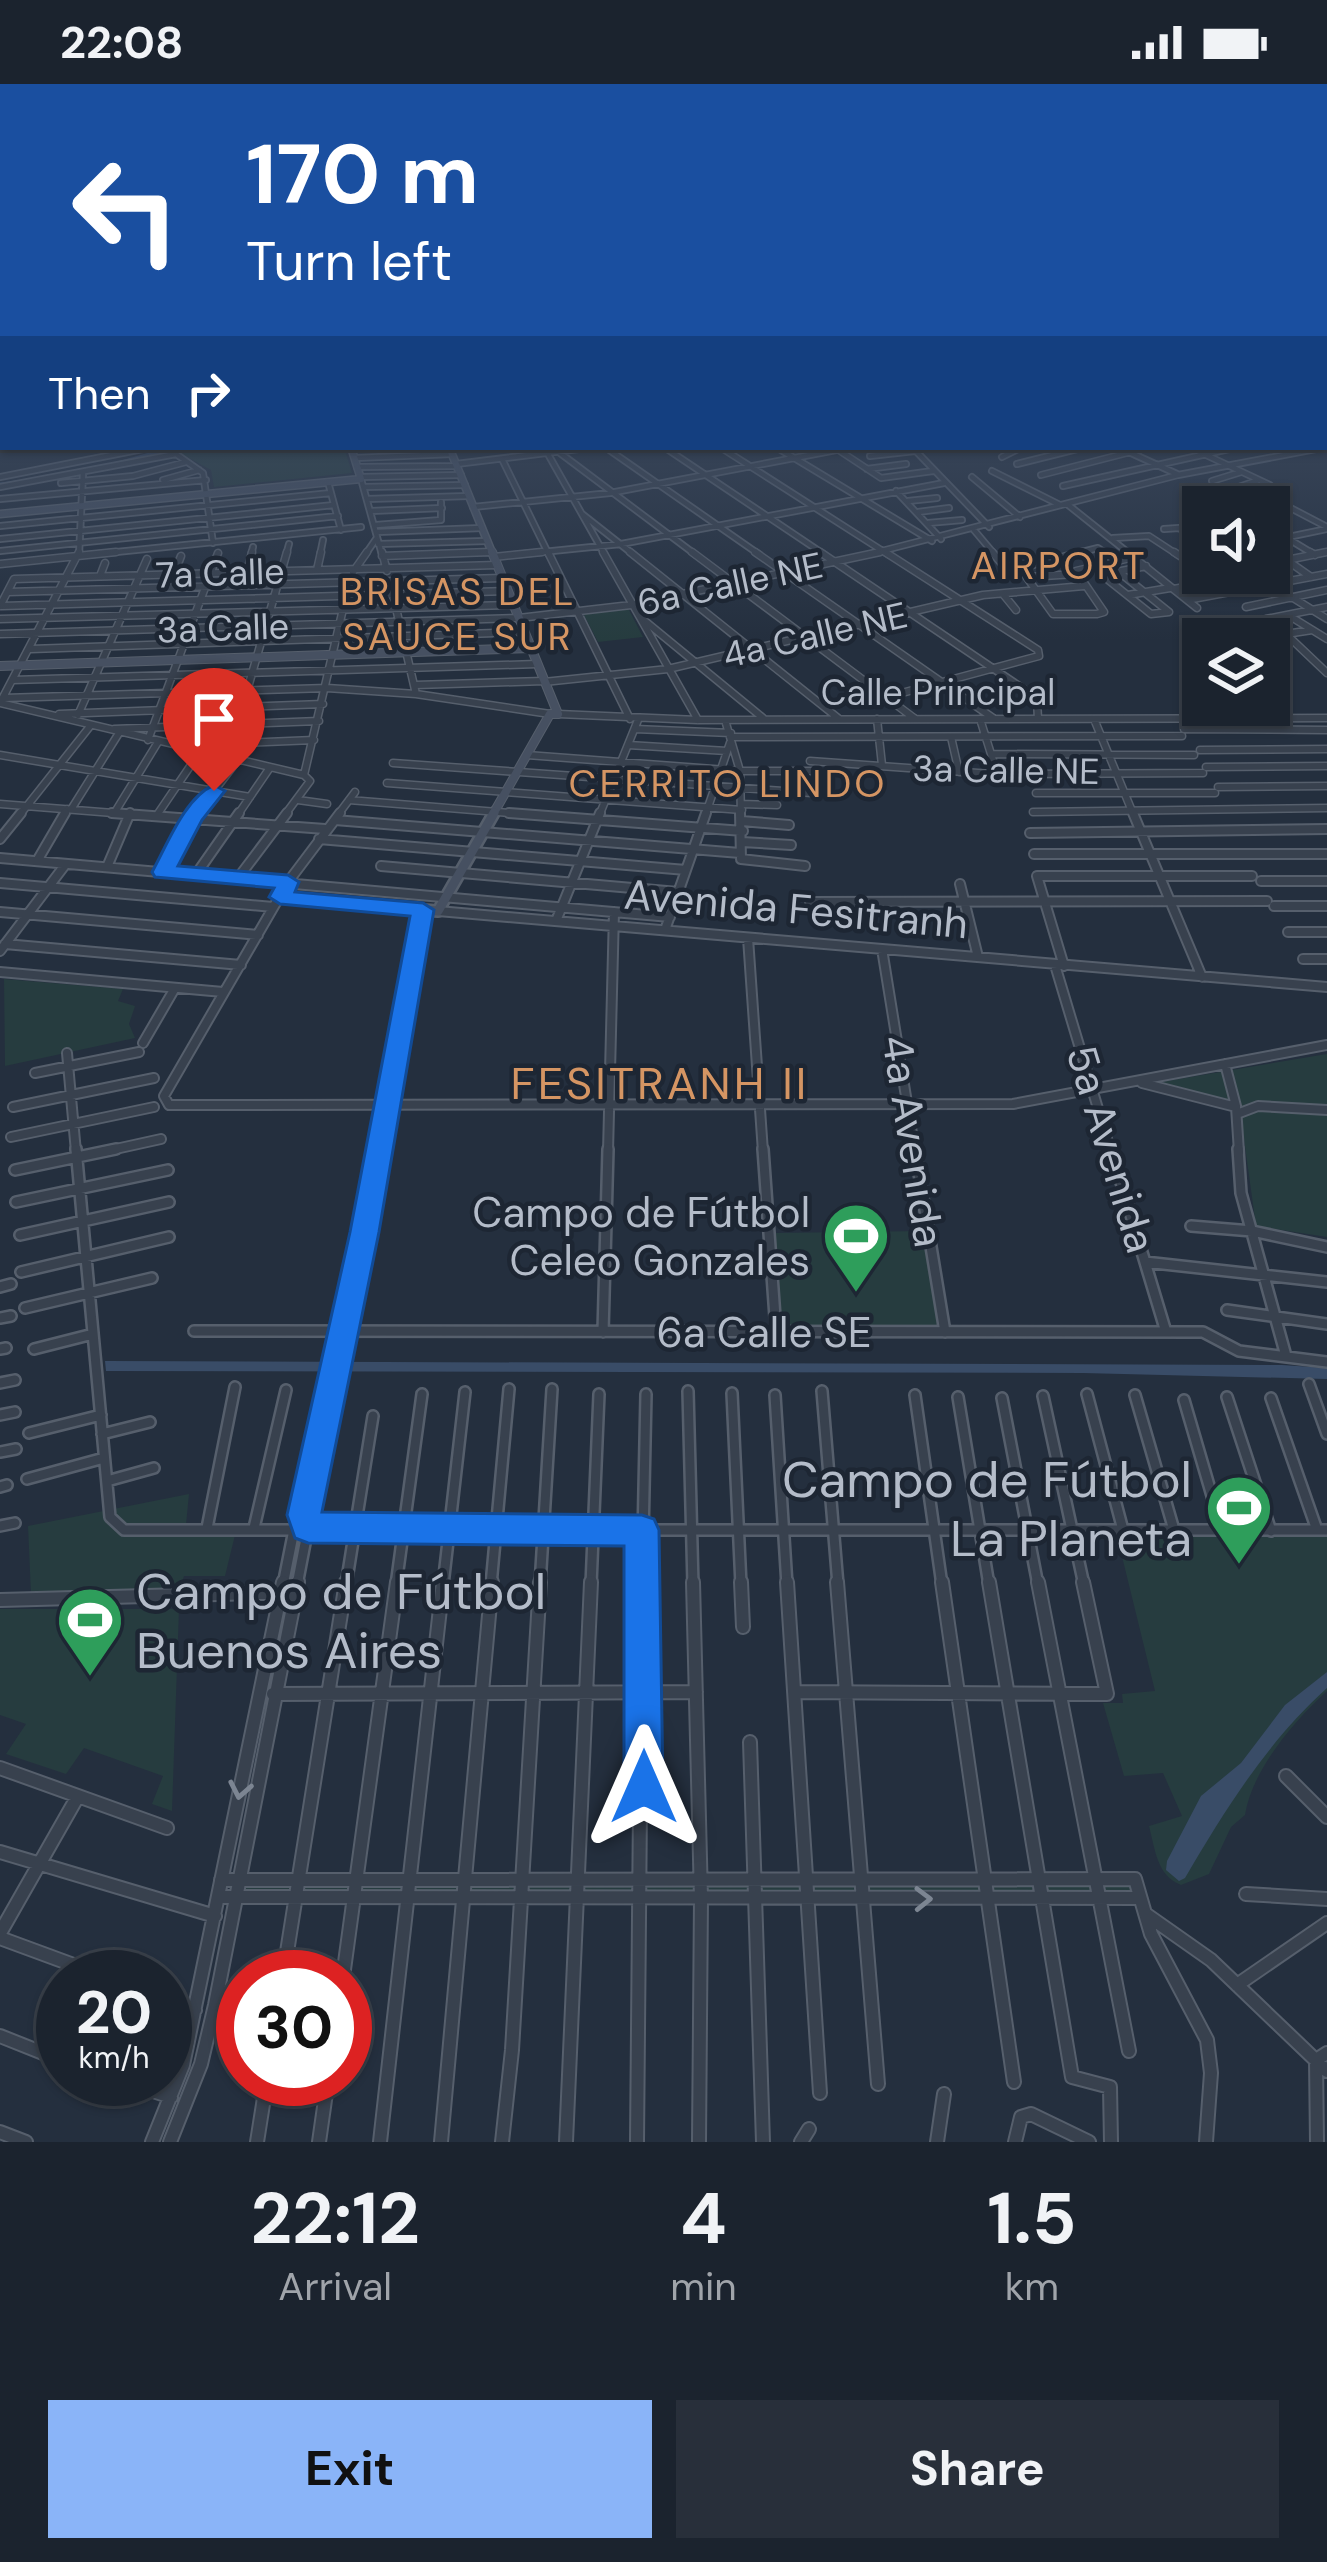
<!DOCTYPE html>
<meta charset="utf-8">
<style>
:root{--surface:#1b232e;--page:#282f3a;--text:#f1f3f6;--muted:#a0a4aa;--line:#39404a;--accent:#8ab4f8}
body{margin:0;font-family:"DM Sans",sans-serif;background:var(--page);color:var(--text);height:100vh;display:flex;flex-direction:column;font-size:45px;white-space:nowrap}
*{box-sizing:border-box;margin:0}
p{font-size:39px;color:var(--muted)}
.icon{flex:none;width:66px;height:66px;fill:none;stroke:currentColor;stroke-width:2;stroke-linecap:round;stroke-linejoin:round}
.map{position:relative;height:2058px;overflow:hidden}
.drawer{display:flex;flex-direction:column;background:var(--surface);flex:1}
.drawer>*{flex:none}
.guide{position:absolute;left:0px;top:0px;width:1329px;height:366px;box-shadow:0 3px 9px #0004,0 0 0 3px var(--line);background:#1a4fa0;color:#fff;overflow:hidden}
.buttons{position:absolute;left:1182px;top:402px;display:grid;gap:24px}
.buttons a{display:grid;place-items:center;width:108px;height:108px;border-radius:0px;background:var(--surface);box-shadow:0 3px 9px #0004,0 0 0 3px var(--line);font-size:60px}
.speed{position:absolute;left:36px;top:1866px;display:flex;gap:24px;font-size:60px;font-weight:700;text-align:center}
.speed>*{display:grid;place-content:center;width:156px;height:156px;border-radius:50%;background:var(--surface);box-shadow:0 3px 9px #0004,0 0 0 3px var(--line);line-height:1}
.speed small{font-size:30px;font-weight:400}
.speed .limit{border:18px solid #d22;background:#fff;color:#111}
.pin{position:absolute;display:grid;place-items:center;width:102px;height:102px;color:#fff;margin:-123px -51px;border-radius:50% 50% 50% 0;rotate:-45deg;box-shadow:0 0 12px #0007}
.pin .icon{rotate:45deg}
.me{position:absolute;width:132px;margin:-66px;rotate:0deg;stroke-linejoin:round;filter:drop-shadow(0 0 9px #0008)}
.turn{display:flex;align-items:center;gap:42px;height:252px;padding:0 48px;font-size:54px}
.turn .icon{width:156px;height:156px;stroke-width:2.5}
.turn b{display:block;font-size:84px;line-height:102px}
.then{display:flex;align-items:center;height:114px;padding:0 48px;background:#0003;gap:24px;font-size:45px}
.eta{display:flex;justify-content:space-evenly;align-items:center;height:204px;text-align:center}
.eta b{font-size:72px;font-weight:700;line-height:84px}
.button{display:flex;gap:24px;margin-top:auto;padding:24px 48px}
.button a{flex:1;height:138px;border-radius:0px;background:var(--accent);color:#111;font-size:48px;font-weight:700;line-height:138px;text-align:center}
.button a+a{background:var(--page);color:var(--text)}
.status{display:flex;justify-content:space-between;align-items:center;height:84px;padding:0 60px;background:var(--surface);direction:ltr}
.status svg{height:33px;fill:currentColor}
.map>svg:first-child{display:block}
.green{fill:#263c3f}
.water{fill:#394c67}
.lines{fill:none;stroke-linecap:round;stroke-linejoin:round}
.stream{stroke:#394c67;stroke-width:3}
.street-far4-casing{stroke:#565f6c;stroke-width:8}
.street-far3-casing{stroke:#565f6c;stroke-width:9}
.street-far2-casing{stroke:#565f6c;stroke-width:12}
.street-far1-casing{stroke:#565f6c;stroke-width:14}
.street-casing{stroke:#565f6c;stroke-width:16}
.secondary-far3-casing{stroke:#565f6c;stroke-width:9}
.secondary-far2-casing{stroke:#565f6c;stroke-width:10}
.secondary-far1-casing{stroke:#565f6c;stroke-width:14}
.secondary-casing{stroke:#565f6c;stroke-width:16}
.street-far4{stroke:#38414e;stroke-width:4.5}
.street-far3{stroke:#38414e;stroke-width:6}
.street-far2{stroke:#38414e;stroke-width:8}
.street-far1{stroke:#38414e;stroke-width:9}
.street{stroke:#38414e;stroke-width:12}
.secondary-far3{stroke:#465061;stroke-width:6}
.secondary-far2{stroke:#465061;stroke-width:8}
.secondary-far1{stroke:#465061;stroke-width:9}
.secondary{stroke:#465061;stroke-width:12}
.oneway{stroke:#7c8592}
.route{fill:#1a73e8;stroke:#114b97;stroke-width:3}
.labels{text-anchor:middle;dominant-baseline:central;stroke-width:9;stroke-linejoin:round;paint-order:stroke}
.far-street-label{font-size:36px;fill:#b4bcc9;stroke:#1d2633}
.far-neighbourhood-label{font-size:39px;letter-spacing:3px;fill:#d59563;stroke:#1d2633}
.street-label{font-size:42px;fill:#b4bcc9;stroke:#1d2633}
.poi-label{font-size:42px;fill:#b4bcc9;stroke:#1d2633;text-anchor:end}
.neighbourhood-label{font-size:45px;letter-spacing:3px;fill:#d59563;stroke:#1d2633}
.near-poi-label{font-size:51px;fill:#b4bcc9;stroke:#1d2633;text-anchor:end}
</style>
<div class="status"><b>22:08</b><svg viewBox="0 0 49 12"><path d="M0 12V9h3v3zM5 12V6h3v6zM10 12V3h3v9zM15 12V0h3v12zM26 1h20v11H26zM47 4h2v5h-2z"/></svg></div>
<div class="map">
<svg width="1327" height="2058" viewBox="0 0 1327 2058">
<rect width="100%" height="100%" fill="#242f3e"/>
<path class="green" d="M 189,363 L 344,363 L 352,389 L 214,403 L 211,386 L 176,367 Z
M 628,524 L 643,553 L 598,558 L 583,529 Z
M 4,895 L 123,905 L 118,917 L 135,922 L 129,940 L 135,954 L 5,982 Z
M 1327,970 L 1327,1153 L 1256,1142 L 1239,1019 L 1161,998 Z
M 925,1147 L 943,1248 L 779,1248 L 774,1149 Z
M 189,1410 L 185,1451 L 235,1451 L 225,1492 L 184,1492 L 180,1505 L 31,1510 L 28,1442 Z
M 1116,1448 L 1327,1450 L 1327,1607 C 1294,1637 1252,1686 1245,1731 L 1231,1743 L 1209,1790 L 1181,1801 C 1157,1792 1155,1765 1149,1742 L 1182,1732 L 1163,1689 L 1124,1692 L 1103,1619 L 1123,1619 L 1122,1610 L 1155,1607 Z
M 0,1525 L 179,1525 L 172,1727 L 152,1720 L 163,1692 L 84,1664 L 66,1690 L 6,1670 L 26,1640 L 0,1631 Z
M 239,1797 L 1131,1798 L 1136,1812 L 237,1812 Z"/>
<path class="water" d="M 105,1277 L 1282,1281 L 1327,1284 L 1327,1295 L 1083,1289 L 106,1287 Z
M 1327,1588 L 1327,1604 C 1267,1658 1225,1726 1185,1794 L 1179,1797 L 1166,1786 L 1167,1777 L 1201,1712 L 1241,1679 L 1285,1621 Z"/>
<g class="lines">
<path class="stream" d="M 114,380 L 175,363
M 0,400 L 16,398"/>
<g class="street-far4-casing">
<path id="street-far4" d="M 544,363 L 605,471
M 605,363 L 760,471
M 664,363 L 825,471
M 720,363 L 889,471
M 776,363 L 932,457
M 912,363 L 989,443
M 1118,363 L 1177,390
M 1189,363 L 1270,401 L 1281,419 L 1270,425
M 352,364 L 398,363
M 837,365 L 881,394 L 933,387
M 560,369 L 696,471
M 870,372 L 915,367
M 1002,373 L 1022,363
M 355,374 L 452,370
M 502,375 L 549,471
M 456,380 L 595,363
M 1017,380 L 1085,363
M 357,383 L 457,382
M 867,385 L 906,380
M 992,387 L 1060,421
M 1041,391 L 1150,363
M 0,393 L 153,363
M 361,393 L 461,391
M 972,393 L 1020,433
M 361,395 L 382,471
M 163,396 L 199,386
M 1212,397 L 1241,388
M 328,398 L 341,446
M 61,399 L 133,392 L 186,378
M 1063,402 L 1238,363
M 0,403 L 176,370 L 203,389 L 213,459
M 364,403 L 465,401
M 1230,406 L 1259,396
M 896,407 L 941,455
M 0,415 L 206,396
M 367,415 L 469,412
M 1248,415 L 1275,407
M 908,417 L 937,414
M 1281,419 L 1327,443
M 1067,420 L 1131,471
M 473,423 L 610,409 L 852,363
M 371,427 L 442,424
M 918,428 L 949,424
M 582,430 L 634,471
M 928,439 L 962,436
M 376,441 L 441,436 L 441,418
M 0,442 L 331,409
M 1164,445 L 1179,444 L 1203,459
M 974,446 L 995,471
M 377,448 L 482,444
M 1113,454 L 1149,452 L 1178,471
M 1287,454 L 1315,471
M 0,455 L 334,421
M 1269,457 L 1327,445
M 378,460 L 487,457
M 1269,464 L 1279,471
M 0,467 L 338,432
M 79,471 L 83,390
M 87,471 L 361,443
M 251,471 L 253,463
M 286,471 L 289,460
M 320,471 L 323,456
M 365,471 L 376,455
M 408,471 L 492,468
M 513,471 L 621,460 L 944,399
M 866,471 L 1178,391 L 1327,363
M 1070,471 L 1098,464 L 1108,471
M 1312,471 L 1327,468"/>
</g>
<g class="street-far3-casing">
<path id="street-far3" d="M 79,468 L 0,619 L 304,691
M 382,468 L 387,487
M 548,468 L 630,635
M 603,468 L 698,636
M 630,468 L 838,634
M 692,468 L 914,634
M 755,468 L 993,634
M 820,468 L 1031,610 L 1037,616 L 1038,635
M 885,468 L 1038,566 L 1039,572 L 887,613
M 992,468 L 1003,481 L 1020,484 L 1082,468
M 1104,468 L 1115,476
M 1127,468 L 1197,524
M 1174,468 L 1203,487
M 1275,468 L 1311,493
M 1310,468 L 1315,471
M 382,472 L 490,468
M 494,473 L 542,468
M 1277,478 L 1327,468
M 0,480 L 116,468
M 1020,484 L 1053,530 L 1097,530 L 1104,528 L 1076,487 L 1134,473
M 317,486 L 321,468
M 247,488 L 252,468
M 353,488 L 367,468
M 1119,488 L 1169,528 L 1151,530 L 1102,491 L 1146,482
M 1253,489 L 1327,535
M 174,490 L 181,472
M 100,492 L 105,479
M 1028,493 L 1075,490
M 1235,495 L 1267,489
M 1174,505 L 1217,497
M 392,507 L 416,610
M 8,508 L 502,494
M 1003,510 L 1016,526
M 1128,511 L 1170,504
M 1187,516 L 1327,490
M 0,522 L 14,495 L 497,481
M 2,522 L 508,507
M 1246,523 L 1327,506
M 1288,531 L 1327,555
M 640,533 L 763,634
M 0,535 L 513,521
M 1266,535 L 1327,523
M 1312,546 L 1286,550 L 1327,589
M 0,550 L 519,534 L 631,521 L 880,468
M 31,565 L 524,548
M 13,596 L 537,580
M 544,598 L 668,585 L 983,511 L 1084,502
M 416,601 L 544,597
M 4,614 L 327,604 L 416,610 L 550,630
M 59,630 L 323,620
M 558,630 L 698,636 L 1327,634
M 78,631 L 147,475
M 877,635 L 882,681
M 980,635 L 997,689
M 1094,635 L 1134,732
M 725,636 L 740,687 L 741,732
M 114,645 L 319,637
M 635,645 L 731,649
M 1184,645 L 1327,646
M 951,653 L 959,688
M 148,656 L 218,469
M 232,659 L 287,468
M 189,661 L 314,656
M 628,661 L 727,667
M 1200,666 L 1327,665
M 991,670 L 1194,671
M 0,671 L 250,713
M 527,671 L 740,687 L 812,687
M 810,677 L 992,690 L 1203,689
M 393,679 L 812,709
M 1206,683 L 1327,682
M 387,699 L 742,726
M 1218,703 L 1327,702
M 1036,709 L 1215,709
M 298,716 L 327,720
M 349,716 L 547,732
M 0,720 L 151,732
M 741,720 L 777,721
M 72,724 L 119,649
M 115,728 L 158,658
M 1033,728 L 1327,724
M 157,731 L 195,675
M 19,732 L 91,641
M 63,732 L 67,725
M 195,732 L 237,677
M 237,732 L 269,685
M 284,732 L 310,697 L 304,691 L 347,508
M 337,732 L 355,708
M 599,732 L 638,636
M 705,732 L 732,653 L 1182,652"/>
</g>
<g class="street-far2-casing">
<path id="street-far2" d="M 112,729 L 325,745
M 340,729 L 288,798 L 164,1012 L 169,1021 L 1013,1020 L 1327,961
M 509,729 L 743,747
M 740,729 L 741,775 L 805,782
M 1133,729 L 1202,893
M 335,736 L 740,769
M 742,737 L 789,741
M 1030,749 L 1327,745
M 0,755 L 21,729
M 319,755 L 686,786
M 742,758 L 791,761
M 1034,770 L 1327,770
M 0,774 L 670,833
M 37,777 L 65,729
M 381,782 L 678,808
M 107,783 L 130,729
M 163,788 L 197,729
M 197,789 L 239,729
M 238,794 L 287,729
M 1261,797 L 1327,797
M 0,799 L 273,823
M 960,800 L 978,873
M 281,813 L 423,826
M 810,818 L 1267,817
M 1274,822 L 1327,822
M 438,827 L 1327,903
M 0,828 L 258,851
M 556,837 L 600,729
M 665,846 L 706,729
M 1288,848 L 1327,848
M 748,854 L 763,1068
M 5,860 L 241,881
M 882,865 L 915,1068
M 0,867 L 65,781
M 1303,875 L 1327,875
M 1055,881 L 1111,1068
M 1064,882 L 1037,792 L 1252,792
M 0,888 L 223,908
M 143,959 L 175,904
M 67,969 L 76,1068
M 1225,980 L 1236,1022
M 35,989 L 139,968
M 1142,999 L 1236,1023 L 1239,1068
M 13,1023 L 154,994
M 1237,1030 L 1258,1022 L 1327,1026
M 11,1053 L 154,1023
M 102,1068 L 161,1055
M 608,1068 L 614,828"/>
</g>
<g class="street-far1-casing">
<path id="street-far1" d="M 76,1065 L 110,1433 L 124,1446 L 1327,1446
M 763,1065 L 776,1247
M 915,1065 L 945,1248
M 1111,1065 L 1166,1248
M 1238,1065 L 1241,1109 L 1286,1272
M 15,1086 L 116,1065
M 16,1118 L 168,1086
M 1191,1142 L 1252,1147 L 1327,1163
M 20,1151 L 169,1118
M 1145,1178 L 1327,1198
M 21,1188 L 169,1153
M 0,1203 L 11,1200
M 25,1224 L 152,1194
M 1227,1226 L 1327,1240
M 0,1234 L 11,1232
M 194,1247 L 1203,1248 L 1239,1267 L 1327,1278
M 603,1248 L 608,1065
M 0,1265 L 6,1264
M 34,1265 L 93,1250
M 0,1299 L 15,1296
M 1309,1300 L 1327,1350
M 688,1307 L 693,1501
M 822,1307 L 838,1501
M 732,1309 L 741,1501
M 1087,1310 L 1123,1446
M 775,1311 L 787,1501
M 915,1311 L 942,1501
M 1135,1311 L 1174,1446
M 1043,1312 L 1084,1501
M 958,1313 L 989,1501
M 1227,1313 L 1271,1447
M 1002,1314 L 1038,1501
M 1271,1314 L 1317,1446
M 1184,1316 L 1222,1446
M 0,1331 L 15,1328
M 29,1349 L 101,1331
M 102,1350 L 150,1338
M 0,1368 L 16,1365
M 27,1395 L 104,1374
M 107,1397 L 154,1384
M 0,1403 L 7,1401
M 0,1442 L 15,1439
M 207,1444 L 235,1303
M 254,1444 L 286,1306
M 283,1501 L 295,1441
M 297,1501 L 308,1444
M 346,1501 L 373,1332
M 396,1501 L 422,1310
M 443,1501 L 465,1308
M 491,1501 L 509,1305
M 540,1501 L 552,1305
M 591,1501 L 599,1310
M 642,1501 L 646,1310"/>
</g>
<g class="street-casing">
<path id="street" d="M 693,1498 L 701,1814 L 699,2058
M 741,1498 L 743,1543
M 787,1498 L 820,2009
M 837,1498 L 878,2000
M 942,1498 L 1014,1998
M 989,1498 L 1072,1993 L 1110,2003 L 1111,2058
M 1038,1498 L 1129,1967
M 0,1516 L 294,1508
M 795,1608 L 1107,1610 L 1083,1498
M 273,1610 L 696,1608
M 750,1658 L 763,2058
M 0,1684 L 167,1744
M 1286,1692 L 1327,1733
M 0,1768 L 215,1832
M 221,1796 L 1135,1795 L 1151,1850 L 1207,1956 L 1211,1989 L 1206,2058
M 1246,1810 L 1327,1815
M 218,1813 L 1139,1814
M 1147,1831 L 1211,1876 L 1327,1987
M 0,1849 L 78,1712
M 0,1854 L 106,1893
M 283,1893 L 346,1498
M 343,1893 L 397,1498
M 1237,1901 L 1327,1839
M 165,1915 L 195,1926
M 0,1952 L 63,1977
M 117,1995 L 171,2013
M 0,2048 L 26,2058
M 152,2058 L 183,1981 L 283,1498
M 170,2058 L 201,1980 L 215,1921 L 298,1498
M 257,2058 L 267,1995
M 319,2058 L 328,1995
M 380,2058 L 443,1498
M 441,2058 L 492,1498
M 502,2058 L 512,1966 L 540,1498
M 566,2058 L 591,1498
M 637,2058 L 642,1498
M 801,2058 L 809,2045
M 937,2058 L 944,2010
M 1015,2058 L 1021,2033 L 1031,2030 L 1089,2058
M 1317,2058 L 1316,1976 L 1327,1969"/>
</g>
<g class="secondary-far3-casing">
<path id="secondary-far3" d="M 449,363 L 493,471
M 0,430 L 361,395 L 351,363"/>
</g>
<g class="secondary-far2-casing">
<path id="secondary-far2" d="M 492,468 L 558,630 L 550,630 L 492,732
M 0,582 L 531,564"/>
</g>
<g class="secondary-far1-casing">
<path id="secondary-far1" d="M 379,1068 L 423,826 L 438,827 L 494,729"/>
</g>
<g class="secondary-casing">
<path id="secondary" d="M 304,1431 L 379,1065"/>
</g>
<use href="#street-far4" class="street-far4"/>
<use href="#street-far3" class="street-far3"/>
<use href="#street-far2" class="street-far2"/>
<use href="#street-far1" class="street-far1"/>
<use href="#street" class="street"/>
<use href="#secondary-far3" class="secondary-far3"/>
<use href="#secondary-far2" class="secondary-far2"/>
<use href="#secondary-far1" class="secondary-far1"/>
<use href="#secondary" class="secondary"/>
</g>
<defs><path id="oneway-chevron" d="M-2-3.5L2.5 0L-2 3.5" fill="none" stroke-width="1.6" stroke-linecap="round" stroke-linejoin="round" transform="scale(3)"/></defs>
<g class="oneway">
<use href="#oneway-chevron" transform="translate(240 1706) rotate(101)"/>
<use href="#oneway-chevron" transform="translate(923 1815) rotate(-1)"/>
</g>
<linearGradient id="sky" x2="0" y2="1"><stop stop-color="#141a22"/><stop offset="0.48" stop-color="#3f4d63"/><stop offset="1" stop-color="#3f4d63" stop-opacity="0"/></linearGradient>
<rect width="1327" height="556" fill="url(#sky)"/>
<path class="route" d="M 214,701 L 225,707 L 202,736 L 178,782 L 288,791 L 299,798 L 295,808 L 423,819 L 434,826 L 379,1148 L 322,1428 L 642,1431 L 654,1435 L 659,1446 L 663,1703 L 658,1717 L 644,1723 L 629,1717 L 624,1703 L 624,1462 L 308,1459 L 295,1454 L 287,1431 L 350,1148 L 410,832 L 280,820 L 269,813 L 274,804 L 155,793 L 152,788 C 167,761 185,713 214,701 Z"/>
<defs>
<g id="stadium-pin" transform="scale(3.45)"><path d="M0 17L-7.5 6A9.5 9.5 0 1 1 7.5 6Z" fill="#2e9e5b" stroke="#1d2633"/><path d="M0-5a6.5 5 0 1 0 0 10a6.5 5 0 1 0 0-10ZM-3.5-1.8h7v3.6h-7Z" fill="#fff"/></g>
</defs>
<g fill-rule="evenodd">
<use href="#stadium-pin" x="856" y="1152"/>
<use href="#stadium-pin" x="1239" y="1424"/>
<use href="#stadium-pin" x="90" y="1536"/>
</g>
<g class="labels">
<g class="far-street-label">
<text transform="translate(220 489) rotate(-2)">7a Calle</text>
<text transform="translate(730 500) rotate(-12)">6a Calle NE</text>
<text transform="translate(223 544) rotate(-2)">3a Calle</text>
<text transform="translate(815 551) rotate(-13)">4a Calle NE</text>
<text x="938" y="608">Calle Principal</text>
<text transform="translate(1006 686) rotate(1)">3a Calle NE</text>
</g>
<g class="far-neighbourhood-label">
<text x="1059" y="481">AIRPORT</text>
<text x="458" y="507">BRISAS DEL<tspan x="458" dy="45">SAUCE SUR</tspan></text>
<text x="728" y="699">CERRITO LINDO</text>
</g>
<g class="street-label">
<text transform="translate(796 825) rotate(5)">Avenida Fesitranh</text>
<text transform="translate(913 1057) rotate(81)">4a Avenida</text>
<text transform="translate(1111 1065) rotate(73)">5a Avenida</text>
<text x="764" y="1248">6a Calle SE</text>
</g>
<g class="poi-label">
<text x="810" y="1128">Campo de Fútbol<tspan x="810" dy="48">Celeo Gonzales</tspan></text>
</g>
<g class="neighbourhood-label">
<text x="660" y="999">FESITRANH II</text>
</g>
<g class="near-poi-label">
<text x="1192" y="1395">Campo de Fútbol<tspan x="1192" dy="59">La Planeta</tspan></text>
<text x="136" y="1507" text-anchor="start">Campo de Fútbol<tspan x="136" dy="59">Buenos Aires</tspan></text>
</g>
</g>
</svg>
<div class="buttons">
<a><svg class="icon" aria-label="sound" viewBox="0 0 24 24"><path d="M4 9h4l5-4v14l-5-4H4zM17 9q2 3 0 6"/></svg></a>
<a><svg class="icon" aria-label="layers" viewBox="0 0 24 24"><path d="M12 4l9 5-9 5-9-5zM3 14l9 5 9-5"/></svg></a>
</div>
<div class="speed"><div>20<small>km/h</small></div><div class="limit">30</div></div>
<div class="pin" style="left:214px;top:707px;background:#d93025"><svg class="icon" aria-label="arrive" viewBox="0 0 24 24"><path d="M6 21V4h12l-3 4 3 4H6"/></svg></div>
<svg class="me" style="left:644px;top:1703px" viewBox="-20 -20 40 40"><path d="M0-17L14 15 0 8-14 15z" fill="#1a73e8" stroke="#fff" stroke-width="4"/></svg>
<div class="guide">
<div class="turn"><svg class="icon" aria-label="left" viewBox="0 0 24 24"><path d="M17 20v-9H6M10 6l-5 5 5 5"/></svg><div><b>170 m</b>Turn left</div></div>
<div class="then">Then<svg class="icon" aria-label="right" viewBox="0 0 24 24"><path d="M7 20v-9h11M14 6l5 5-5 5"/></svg></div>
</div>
</div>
<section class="drawer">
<div class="eta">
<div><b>22:12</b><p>Arrival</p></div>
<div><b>4</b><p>min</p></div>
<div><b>1.5</b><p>km</p></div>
</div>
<div class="button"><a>Exit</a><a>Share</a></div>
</section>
